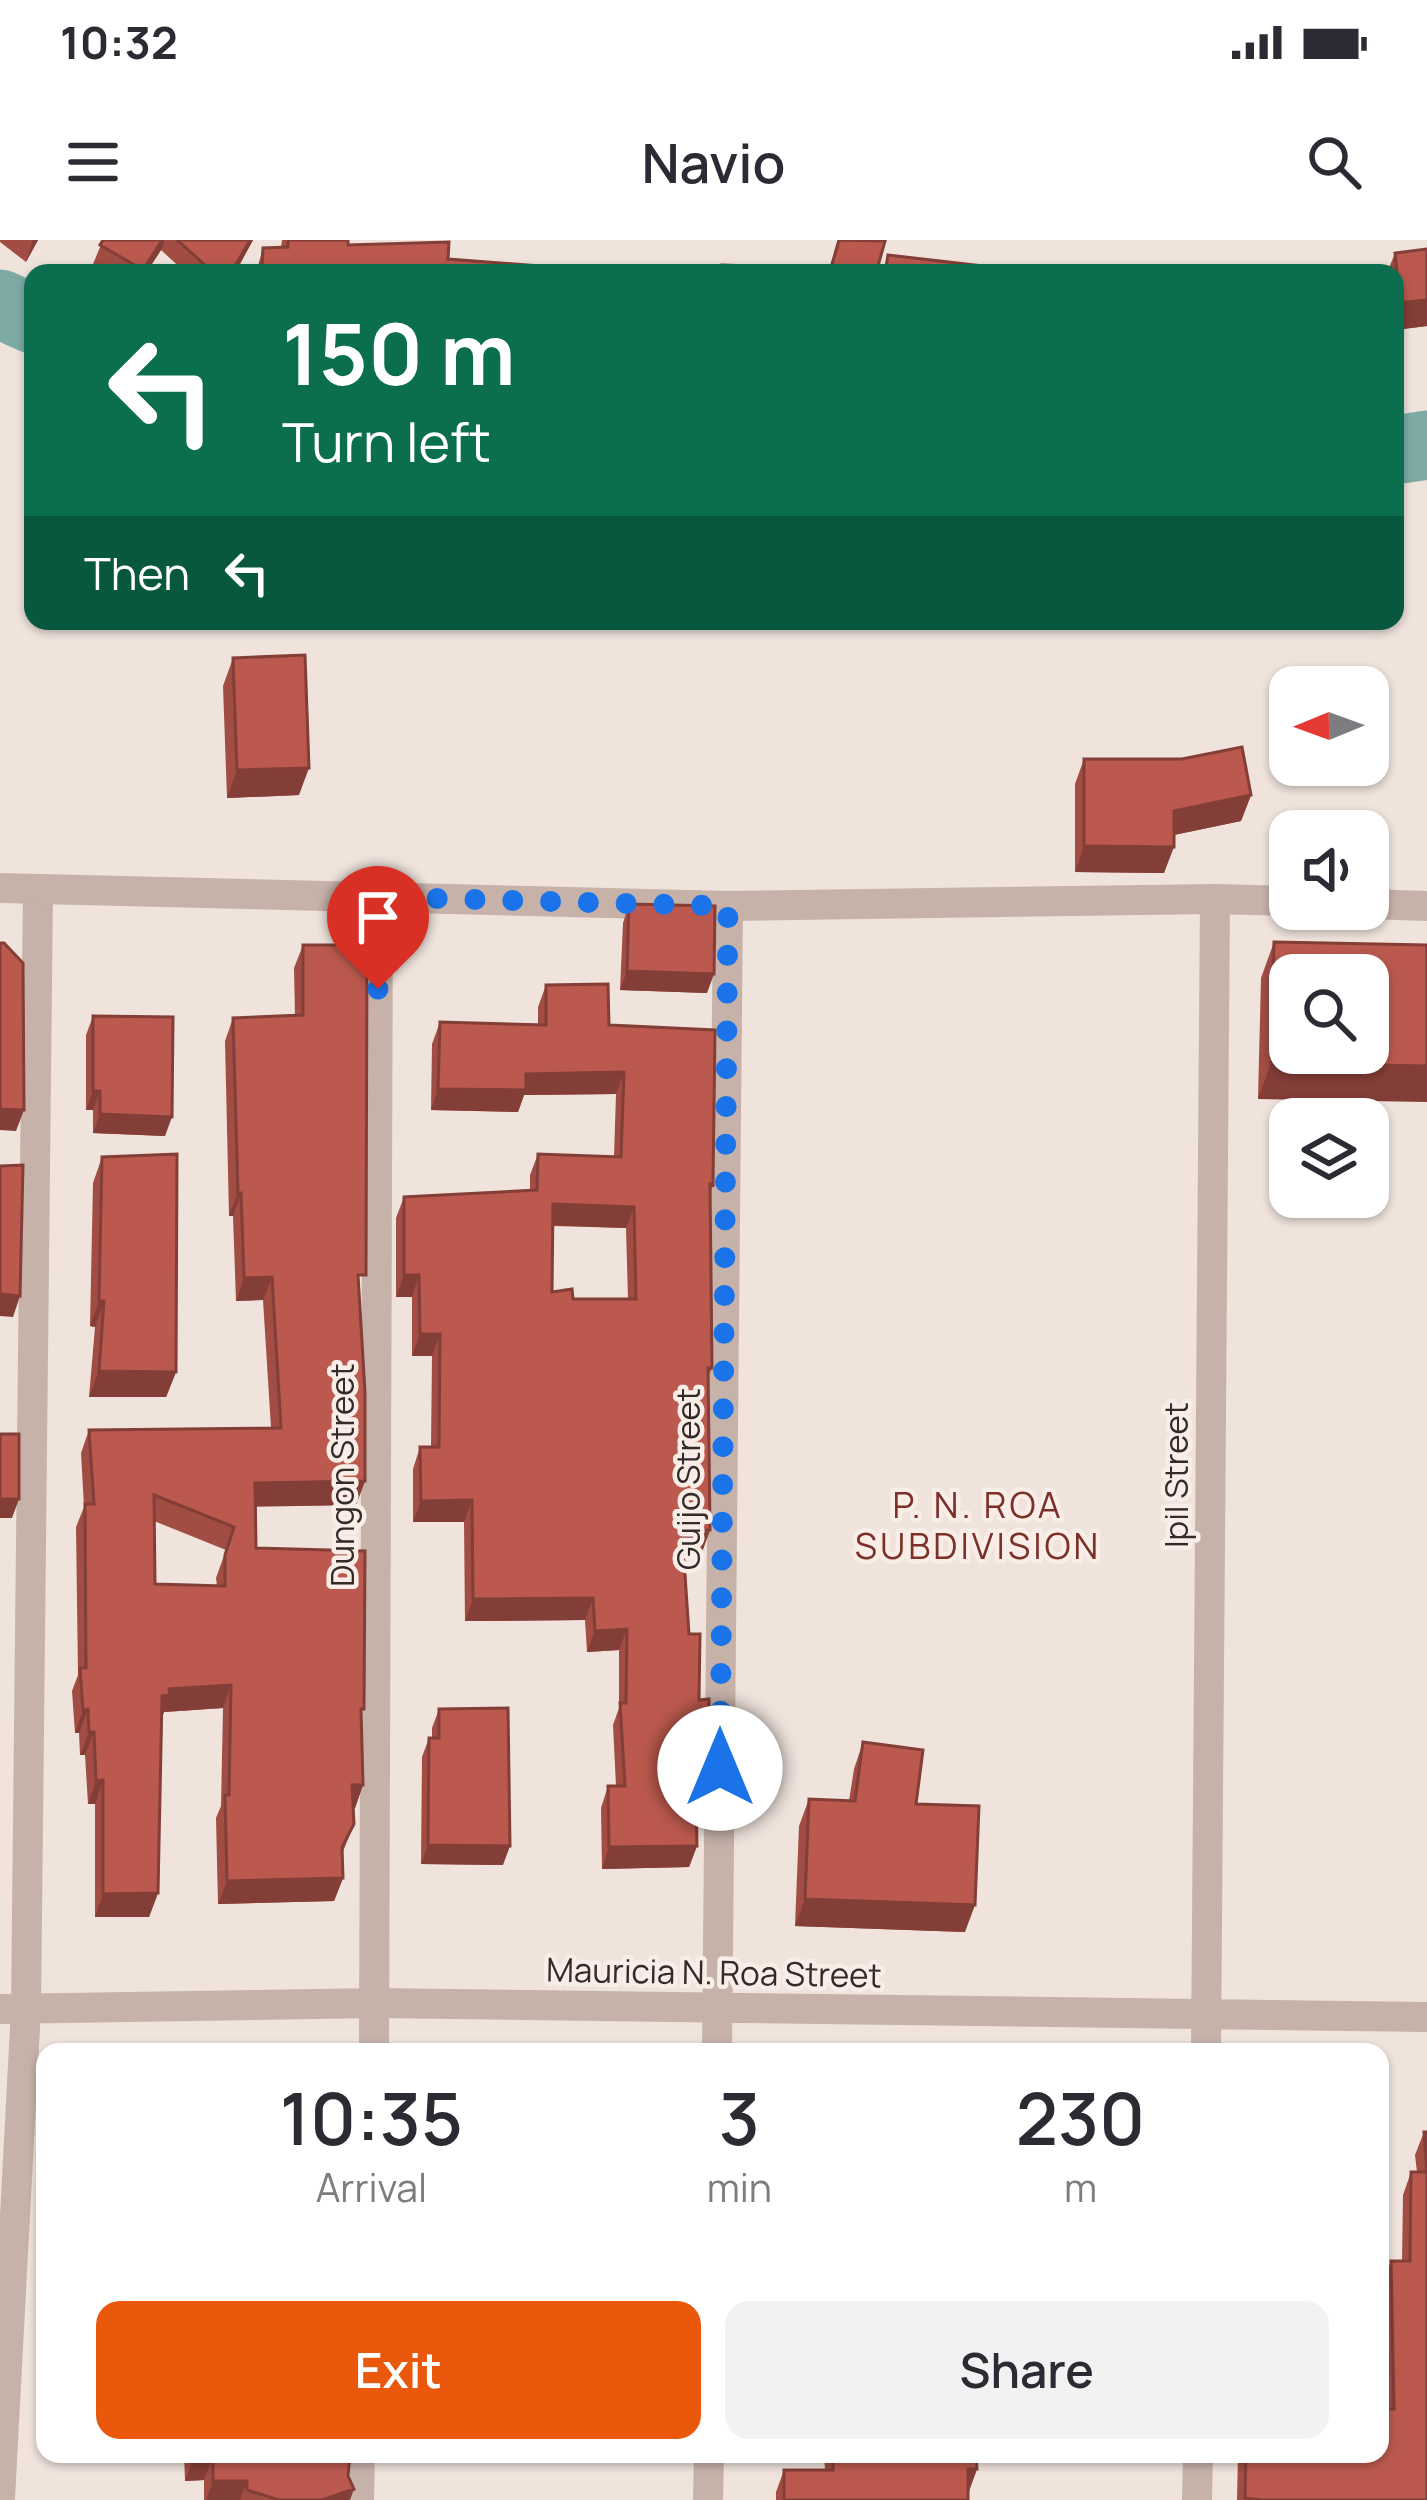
<!DOCTYPE html>
<style>
:root{--surface:#fff;--page:#f2f2f3;--text:#2b2b33;--muted:#7c7c81;--accent:#ea580c}
body{margin:0;font-family:Manrope,sans-serif;background:var(--page);color:var(--text);height:100vh;display:flex;flex-direction:column;font-size:45px;white-space:nowrap}
*{box-sizing:border-box;margin:0}
p{font-size:39px;color:var(--muted)}
.icon{flex:none;width:66px;height:66px;fill:none;stroke:currentColor;stroke-width:2;stroke-linecap:round;stroke-linejoin:round}
.map{position:relative;flex:1;overflow:hidden}
.side{position:absolute;left:36px;top:1803px;width:1353px;height:420px;display:flex;flex-direction:column;background:var(--surface);border-radius:24px;box-shadow:0 3px 9px #0004}
.side>*{flex:none}
.hud{position:absolute;left:24px;top:24px;width:1380px;height:366px;border-radius:24px;box-shadow:0 3px 9px #0004;background:#0b6e4f;color:#fff;overflow:hidden}
.needle{width:78px;rotate:269deg}
.controls{position:absolute;left:1269px;top:426px;display:grid;gap:24px}
.controls a{display:grid;place-items:center;width:120px;height:120px;border-radius:24px;background:var(--surface);box-shadow:0 3px 9px #0004;font-size:60px}
.pin{position:absolute;display:grid;place-items:center;width:102px;height:102px;color:#fff;margin:-123px -51px;border-radius:50% 50% 50% 0;rotate:-45deg;box-shadow:0 0 12px #0007}
.pin .icon{rotate:45deg}
.me{position:absolute;width:132px;margin:-66px;rotate:0deg;stroke-linejoin:round;filter:drop-shadow(0 0 9px #0008)}
.turn{display:flex;align-items:center;gap:42px;height:252px;padding:0 60px;font-size:54px}
.turn .icon{width:156px;height:156px;stroke-width:2.5}
.turn b{display:block;font-size:84px;line-height:102px}
.then{display:flex;align-items:center;height:114px;padding:0 60px;background:#0003;gap:24px;font-size:45px}
.eta{display:flex;justify-content:space-evenly;align-items:center;height:204px;text-align:center}
.eta b{font-size:72px;font-weight:600;line-height:84px}
.button{display:flex;gap:24px;margin-top:auto;padding:24px 60px}
.button a{flex:1;height:138px;border-radius:24px;background:var(--accent);color:#fff;font-size:48px;font-weight:600;line-height:138px;text-align:center}
.button a+a{background:var(--page);color:var(--text)}
.status{display:flex;justify-content:space-between;align-items:center;height:84px;padding:0 60px;background:var(--surface);direction:ltr}
.status svg{height:33px;fill:currentColor}
header{display:flex;justify-content:space-between;align-items:center;height:156px;padding:0 60px;background:var(--surface);font-size:54px;font-weight:600}
.map>svg:first-child{display:block}
.lines{fill:none;stroke-linecap:round;stroke-linejoin:round}
.river{stroke:#7daaa5;stroke-width:69}
.minor{stroke:#c6b2a9;stroke-width:30}
.tertiary{stroke:#c6b2a9;stroke-width:30}
.wall{fill:#a14d43;fill-rule:evenodd}
.shaded-wall{fill:#833e37}
.building{fill:#bb594e;stroke:#833e37;stroke-width:3;fill-rule:evenodd}
.route{stroke:#1a73e8;stroke-width:21;stroke-dasharray:0 37.8}
.labels{text-anchor:middle;dominant-baseline:central;stroke-width:9;stroke-linejoin:round;paint-order:stroke}
.street-label{font-size:33px;fill:#342a28;stroke:#f8eee7}
.neighbourhood-label{font-size:36px;letter-spacing:3px;fill:#7c3028;stroke:#f8eee7}
</style>
<div class="status"><b>10:32</b><svg viewBox="0 0 49 12"><path d="M0 12V9h3v3zM5 12V6h3v6zM10 12V3h3v9zM15 12V0h3v12zM26 1h20v11H26zM47 4h2v5h-2z"/></svg></div>
<header><svg class="icon" aria-label="menu" viewBox="0 0 24 24"><path d="M4 6h16M4 12h16M4 18h16"/></svg>Navio<svg class="icon" aria-label="search" viewBox="0 0 24 24"><circle cx="10" cy="10" r="6"/><path d="M15 15l6 6"/></svg></header>
<div class="map">
<svg width="1427" height="2260" viewBox="0 0 1427 2260">
<rect width="100%" height="100%" fill="#efe3dc"/>
<g class="lines">
<path class="river" d="M 0,64 L 33,79
M 1395,210 L 1427,205"/>
<path class="minor" d="M 0,1769 L 375,1763 L 1427,1777
M 374,1812 L 378,657
M 717,1812 L 728,666
M 1206,1812 L 1215,659
M 0,2258 L 26,1769 L 38,649
M 359,2260 L 360,2214
M 708,2260 L 709,2214
M 1197,2260 L 1198,2214"/>
<path class="tertiary" d="M 0,648 L 728,666 L 1215,659 L 1290,661
M 1368,664 L 1427,666"/>
</g>
<path class="wall" d="M 0,0 L 38,0 L 26,22 L 0,2 Z
M 103,0 L 253,0 L 235,33 L 186,33 L 161,10 L 146,33 L 108,33 L 93,24 Z
M 282,0 L 348,0 L 348,5 L 448,19 L 631,33 L 256,33 L 263,8 L 281,8 Z
M 838,0 L 880,0 L 876,33 L 828,33 Z
M 1427,9 L 1427,86 L 1395,90 L 1395,33 L 1387,33 L 1395,13 Z
M 233,418 L 299,555 L 227,558 L 223,446 Z
M 1084,519 L 1251,555 L 1241,581 L 1174,595 L 1164,633 L 1075,632 L 1075,544 Z
M 629,664 L 707,753 L 620,750 L 623,683 Z
M 1274,702 L 1427,705 L 1258,859 L 1261,738 Z
M 303,705 L 359,1052 L 365,1241 L 356,1265 L 255,1266 L 256,1308 L 361,1478 L 363,1545 L 355,1568 L 353,1568 L 354,1584 L 342,1614 L 343,1638 L 334,1661 L 218,1664 L 216,1578 L 221,1566 L 223,1468 L 164,1472 L 162,1477 L 158,1653 L 149,1677 L 95,1677 L 95,1564 L 88,1564 L 85,1515 L 80,1515 L 79,1493 L 75,1493 L 72,1451 L 78,1435 L 76,1287 L 84,1267 L 81,1213 L 89,1190 L 271,1188 L 263,1060 L 236,1061 L 233,976 L 229,976 L 225,801 L 233,778 L 295,776 L 294,728 ZM 154,1281 L 226,1310 L 216,1338 L 217,1346 L 155,1344 Z
M 546,745 L 609,785 L 713,945 L 710,954 L 712,1128 L 708,1137 L 710,1290 L 702,1312 L 684,1312 L 689,1394 L 699,1460 L 700,1539 L 695,1540 L 697,1606 L 689,1627 L 602,1629 L 601,1568 L 608,1546 L 616,1546 L 613,1485 L 619,1468 L 619,1410 L 587,1412 L 585,1380 L 465,1381 L 464,1282 L 413,1282 L 413,1229 L 420,1207 L 431,1207 L 432,1116 L 412,1116 L 412,1057 L 396,1057 L 396,978 L 404,957 L 530,950 L 530,935 L 538,914 L 614,917 L 616,854 L 524,855 L 518,872 L 431,870 L 432,804 L 440,782 L 538,785 L 538,767 ZM 553,986 L 626,988 L 628,1059 L 573,1059 L 552,1052 Z
M 93,776 L 165,896 L 93,893 L 93,870 L 86,870 L 86,795 Z
M 102,917 L 176,1132 L 166,1157 L 89,1157 L 95,1087 L 90,1086 L 93,943 Z
M 439,1469 L 503,1625 L 421,1624 L 422,1517 L 429,1498 L 432,1498 L 432,1488 Z
M 863,1502 L 965,1692 L 795,1686 L 799,1586 L 809,1559 L 849,1561 L 854,1529 Z
M 1424,1892 L 1427,1892 L 1427,2260 L 1237,2260 L 1238,2214 L 1380,2214 L 1385,2169 L 1382,2044 L 1391,2021 L 1402,2021 L 1403,1955 L 1411,1932 L 1417,1932 L 1415,1915 Z
M 184,2214 L 350,2214 L 348,2236 L 350,2260 L 204,2260 L 204,2240 L 185,2241 Z
M 824,2214 L 976,2214 L 977,2229 L 969,2251 L 968,2260 L 776,2260 L 776,2252 L 784,2230 L 825,2230 Z"/>
<path class="shaded-wall" d="M 33,0 L 38,0 L 26,22 Z
M 162,0 L 165,0 L 161,10 L 146,33 L 142,33 Z
M 250,0 L 253,0 L 235,33 L 231,33 Z
M 262,27 L 317,33 L 260,33 Z
M 1427,60 L 1427,86 L 1395,90 L 1395,63 Z
M 309,528 L 299,555 L 227,558 L 237,530 Z
M 1251,555 L 1241,581 L 1164,597 L 1174,571 Z
M 1084,606 L 1174,607 L 1164,633 L 1075,632 Z
M 627,731 L 714,734 L 707,753 L 620,750 Z
M 1271,823 L 1427,826 L 1427,862 L 1258,859 Z
M 624,832 L 616,854 L 524,855 L 518,872 L 431,870 L 438,849 L 526,834 Z
M 93,851 L 100,851 L 93,870 L 86,870 Z
M 0,869 L 24,870 L 16,891 L 0,890 Z
M 100,874 L 172,877 L 165,896 L 93,893 Z
M 238,953 L 241,953 L 233,976 L 229,976 Z
M 553,964 L 634,967 L 626,988 L 546,985 Z
M 404,1035 L 419,1035 L 412,1057 L 396,1057 Z
M 272,1037 L 263,1060 L 236,1061 L 244,1038 Z
M 0,1054 L 20,1056 L 13,1077 L 0,1076 Z
M 99,1061 L 104,1061 L 95,1087 L 90,1086 Z
M 420,1094 L 440,1094 L 432,1116 L 412,1116 Z
M 99,1131 L 176,1132 L 166,1157 L 89,1157 Z
M 365,1241 L 356,1265 L 247,1267 L 255,1243 Z
M 0,1259 L 19,1259 L 12,1278 L 0,1278 Z
M 472,1260 L 464,1282 L 413,1282 L 421,1261 Z
M 682,1290 L 710,1290 L 702,1312 L 674,1312 Z
M 593,1358 L 585,1380 L 465,1381 L 473,1359 Z
M 627,1389 L 619,1410 L 587,1412 L 595,1391 Z
M 231,1445 L 223,1468 L 164,1472 L 161,1479 L 162,1456 L 169,1449 Z
M 88,1469 L 79,1493 L 75,1493 L 83,1470 Z
M 89,1492 L 94,1492 L 85,1515 L 80,1515 Z
M 708,1518 L 700,1539 L 687,1540 L 695,1519 Z
M 103,1540 L 95,1564 L 88,1564 L 96,1541 Z
M 352,1545 L 363,1545 L 355,1568 L 344,1568 Z
M 428,1605 L 510,1606 L 503,1625 L 421,1624 Z
M 697,1606 L 689,1627 L 602,1629 L 609,1607 Z
M 343,1638 L 334,1661 L 218,1664 L 227,1641 Z
M 158,1653 L 149,1677 L 95,1677 L 103,1654 Z
M 805,1659 L 975,1665 L 965,1692 L 795,1686 Z
M 213,2216 L 204,2240 L 185,2241 L 194,2217 Z
M 968,2229 L 977,2229 L 969,2251 Z
M 213,2241 L 247,2241 L 240,2260 L 206,2260 Z
M 354,2249 L 350,2260 L 322,2260 Z"/>
<path class="building" d="M 103,0 L 162,0 L 143,30 L 100,5 Z
M 177,0 L 250,0 L 231,33 L 214,33 Z
M 288,0 L 348,0 L 348,5 L 449,2 L 448,19 L 631,33 L 317,33 L 262,27 L 263,8 L 288,7 Z
M 839,0 L 885,1 L 876,33 L 852,33 L 831,28 Z
M 1427,9 L 1427,60 L 1395,63 L 1395,33 L 1397,33 L 1395,13 Z
M 888,15 L 1017,30 L 1017,33 L 885,33 Z
M 722,25 L 779,27 L 778,33 L 723,33 Z
M 305,415 L 309,528 L 237,530 L 233,418 Z
M 1242,507 L 1251,555 L 1174,571 L 1174,607 L 1084,606 L 1084,519 L 1182,519 Z
M 629,664 L 715,666 L 714,734 L 627,731 Z
M 1274,702 L 1427,705 L 1427,826 L 1271,823 ZM 1290,735 L 1368,735 L 1368,813 L 1290,813 Z
M 0,703 L 4,703 L 23,723 L 24,870 L 0,869 Z
M 303,705 L 367,705 L 366,1035 L 358,1035 L 365,1152 L 365,1241 L 255,1243 L 256,1308 L 365,1311 L 364,1469 L 361,1469 L 363,1545 L 352,1545 L 354,1584 L 342,1607 L 343,1638 L 227,1641 L 225,1555 L 229,1555 L 231,1445 L 169,1449 L 170,1455 L 162,1456 L 158,1653 L 103,1654 L 103,1540 L 96,1541 L 94,1492 L 89,1492 L 88,1469 L 83,1470 L 80,1428 L 86,1428 L 85,1264 L 94,1264 L 89,1190 L 281,1188 L 272,1037 L 244,1038 L 241,953 L 238,953 L 233,778 L 303,775 ZM 154,1255 L 234,1287 L 225,1315 L 225,1346 L 155,1344 Z
M 608,744 L 609,785 L 715,790 L 713,945 L 710,944 L 712,1128 L 708,1128 L 710,1290 L 682,1290 L 689,1394 L 700,1394 L 699,1460 L 709,1459 L 708,1518 L 695,1519 L 697,1606 L 609,1607 L 608,1546 L 625,1546 L 620,1463 L 626,1463 L 627,1389 L 595,1391 L 593,1358 L 473,1359 L 472,1260 L 421,1261 L 420,1207 L 439,1207 L 440,1094 L 420,1094 L 419,1035 L 404,1035 L 404,957 L 537,950 L 538,914 L 621,917 L 624,832 L 526,834 L 526,850 L 438,849 L 440,782 L 546,785 L 546,745 ZM 553,964 L 634,967 L 636,1059 L 573,1059 L 572,1049 L 552,1052 Z
M 93,776 L 173,777 L 172,877 L 100,874 L 100,851 L 93,851 Z
M 177,914 L 176,1132 L 99,1131 L 104,1061 L 99,1061 L 102,917 Z
M 23,925 L 20,1056 L 0,1054 L 0,926 Z
M 0,1194 L 19,1194 L 19,1259 L 0,1259 Z
M 508,1468 L 510,1606 L 428,1605 L 429,1498 L 439,1498 L 439,1469 Z
M 863,1502 L 923,1510 L 916,1564 L 979,1566 L 975,1665 L 805,1659 L 809,1559 L 855,1561 Z
M 1424,1892 L 1427,1892 L 1427,2260 L 1263,2260 L 1245,2258 L 1246,2214 L 1380,2214 L 1380,2169 L 1394,2169 L 1391,2021 L 1410,2021 L 1411,1932 L 1427,1932 Z
M 193,2214 L 350,2214 L 348,2236 L 354,2249 L 322,2260 L 279,2260 L 247,2250 L 247,2241 L 213,2241 L 213,2216 L 194,2217 Z
M 833,2214 L 976,2214 L 977,2229 L 968,2229 L 968,2260 L 784,2260 L 784,2230 L 833,2230 Z"/>
<g class="lines">
<path class="route" d="M 378,749 L 378,657 L 728,666 L 720,1528"/>
</g>
<g class="labels">
<g class="street-label">
<text transform="translate(341 1235) rotate(-90)">Dungon Street</text>
<text transform="translate(1175 1235) rotate(-90)">Ipil Street</text>
<text transform="translate(687 1239) rotate(-90)">Guijo Street</text>
<text transform="translate(714 1732) rotate(1)">Mauricia N. Roa Street</text>
</g>
<g class="neighbourhood-label">
<text x="978" y="1264">P. N. ROA<tspan x="978" dy="41">SUBDIVISION</tspan></text>
</g>
</g>
</svg>
<div class="controls">
<a><svg class="needle" viewBox="-14 -14 28 28"><path d="M0-13l5 13h-10z" fill="#e53935"/><path d="M0 13l5-13h-10z" fill="#7c7c81"/></svg></a>
<a><svg class="icon" aria-label="sound" viewBox="0 0 24 24"><path d="M4 9h4l5-4v14l-5-4H4zM17 9q2 3 0 6"/></svg></a>
<a><svg class="icon" aria-label="search" viewBox="0 0 24 24"><circle cx="10" cy="10" r="6"/><path d="M15 15l6 6"/></svg></a>
<a><svg class="icon" aria-label="layers" viewBox="0 0 24 24"><path d="M12 4l9 5-9 5-9-5zM3 14l9 5 9-5"/></svg></a>
</div>
<div class="pin" style="left:378px;top:749px;background:#d93025"><svg class="icon" aria-label="arrive" viewBox="0 0 24 24"><path d="M6 21V4h12l-3 4 3 4H6"/></svg></div>
<svg class="me" style="left:720px;top:1528px" viewBox="-20 -20 40 40"><circle r="19" fill="#fff"/><path d="M0-13L10 11 0 6-10 11z" fill="#1a73e8"/></svg>
<div class="hud">
<div class="turn"><svg class="icon" aria-label="left" viewBox="0 0 24 24"><path d="M17 20v-9H6M10 6l-5 5 5 5"/></svg><div><b>150 m</b>Turn left</div></div>
<div class="then">Then<svg class="icon" aria-label="left" viewBox="0 0 24 24"><path d="M17 20v-9H6M10 6l-5 5 5 5"/></svg></div>
</div>
<section class="side">
<div class="eta">
<div><b>10:35</b><p>Arrival</p></div>
<div><b>3</b><p>min</p></div>
<div><b>230</b><p>m</p></div>
</div>
<div class="button"><a>Exit</a><a>Share</a></div>
</section>
</div>
